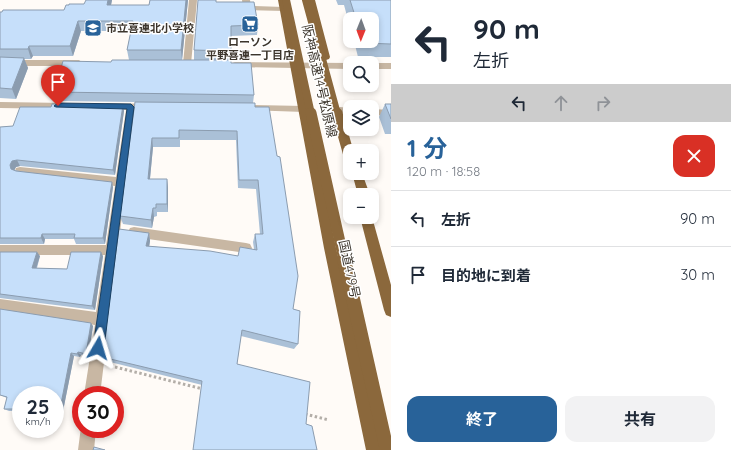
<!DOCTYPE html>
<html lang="ja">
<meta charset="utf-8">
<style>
:root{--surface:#fff;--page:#f2f2f3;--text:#1f2937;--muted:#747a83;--line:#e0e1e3;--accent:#286299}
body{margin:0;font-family:Quicksand,"Noto Sans JP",sans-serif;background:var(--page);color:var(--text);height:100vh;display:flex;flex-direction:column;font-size:15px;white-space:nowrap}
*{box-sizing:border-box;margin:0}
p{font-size:13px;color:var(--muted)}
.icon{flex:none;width:22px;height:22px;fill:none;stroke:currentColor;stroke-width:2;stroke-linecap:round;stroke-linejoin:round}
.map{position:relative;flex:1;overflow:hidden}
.details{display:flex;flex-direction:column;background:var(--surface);width:340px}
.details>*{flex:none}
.guide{background:#fff;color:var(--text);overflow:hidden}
.needle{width:26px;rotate:181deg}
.tools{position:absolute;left:343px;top:12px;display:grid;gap:8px}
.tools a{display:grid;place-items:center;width:36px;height:36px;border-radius:8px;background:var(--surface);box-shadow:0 2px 6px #0003;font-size:20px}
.speed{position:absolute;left:12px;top:386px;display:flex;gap:8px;font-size:20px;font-weight:700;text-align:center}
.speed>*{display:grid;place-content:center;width:52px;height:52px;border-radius:50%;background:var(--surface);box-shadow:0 2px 6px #0003;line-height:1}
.speed small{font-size:10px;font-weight:400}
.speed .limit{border:6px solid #d22;background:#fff;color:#111}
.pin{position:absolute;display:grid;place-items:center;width:34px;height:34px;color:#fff;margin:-41px -17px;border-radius:50% 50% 50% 0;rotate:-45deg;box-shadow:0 0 4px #0007}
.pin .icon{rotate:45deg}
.me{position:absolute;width:44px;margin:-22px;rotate:7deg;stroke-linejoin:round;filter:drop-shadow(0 0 3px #0008)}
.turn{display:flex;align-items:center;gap:14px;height:84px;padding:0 16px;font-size:18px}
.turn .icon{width:52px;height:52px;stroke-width:2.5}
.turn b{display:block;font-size:28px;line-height:34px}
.lanes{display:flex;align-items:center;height:38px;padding:0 16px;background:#0003;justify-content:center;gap:20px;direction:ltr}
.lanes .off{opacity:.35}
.round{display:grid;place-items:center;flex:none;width:42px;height:42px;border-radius:12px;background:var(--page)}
.headline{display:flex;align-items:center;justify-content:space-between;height:68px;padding:0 16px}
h1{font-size:24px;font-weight:700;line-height:30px;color:var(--accent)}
.action{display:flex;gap:8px;margin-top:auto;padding:8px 16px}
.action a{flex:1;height:46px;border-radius:12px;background:var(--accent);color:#fff;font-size:16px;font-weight:700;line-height:46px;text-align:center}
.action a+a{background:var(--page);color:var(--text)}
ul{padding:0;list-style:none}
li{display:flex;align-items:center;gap:12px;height:56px;padding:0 16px;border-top:1px solid var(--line)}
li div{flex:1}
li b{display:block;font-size:15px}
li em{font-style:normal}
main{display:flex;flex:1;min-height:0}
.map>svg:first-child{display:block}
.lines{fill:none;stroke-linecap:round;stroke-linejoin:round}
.path{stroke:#b3aea8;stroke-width:3;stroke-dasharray:2.5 2.5;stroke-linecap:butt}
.street{fill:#c8b7a3;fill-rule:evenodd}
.highway{fill:#8b683c;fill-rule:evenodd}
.highway-bridge-far2{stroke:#8b683c;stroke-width:8}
.highway-bridge-far1{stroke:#8b683c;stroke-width:11}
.highway-bridge{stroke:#8b683c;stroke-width:14}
.wall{fill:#aac0d7}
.shaded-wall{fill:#8b9caf}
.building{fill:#c6dffa;stroke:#8b9caf}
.route{fill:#286299;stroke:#1a4063}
.labels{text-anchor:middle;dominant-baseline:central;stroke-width:3;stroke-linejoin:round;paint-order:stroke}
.far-poi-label{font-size:11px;font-weight:bold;fill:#3c352c;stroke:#fff;text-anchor:start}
.street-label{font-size:13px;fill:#3c352c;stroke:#fff}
</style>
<main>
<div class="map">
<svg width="391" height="450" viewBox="0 0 391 450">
<rect width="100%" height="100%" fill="#fffbf7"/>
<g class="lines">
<path class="path" d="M 115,367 L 203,389
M 305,414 L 329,420"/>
<path class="street" d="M 189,0 L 197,0 L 191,64 L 187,67 L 183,64 Z
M 242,0 L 250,0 L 251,6 L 284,7 L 288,9 L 284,11 L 247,10 L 243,8 Z
M 0,60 L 79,60 L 83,63 L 79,66 L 0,66 Z
M 235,62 L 350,63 L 350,69 L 232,67 L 231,65 L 232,63 Z
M 372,63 L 391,63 L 391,69 L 372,69 Z
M 0,102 L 67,103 L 72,106 L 67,109 L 0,108 Z
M 107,103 L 151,104 L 156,107 L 151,110 L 135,110 L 100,395 L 84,395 L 95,325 L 0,311 L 0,299 L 96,312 L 105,255 L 0,255 L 0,245 L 106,245 L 115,186 L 20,175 L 16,174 L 15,171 L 16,168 L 20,167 L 116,177 L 126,110 L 104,108 L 102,106 Z
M 253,105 L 304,106 L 309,109 L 304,112 L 250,110 L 248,108 Z
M 340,107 L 350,108 L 350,114 L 337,112 L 335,110 L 337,108 Z
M 372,109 L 391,110 L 391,116 L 372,115 Z
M 134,227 L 246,243 L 250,244 L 252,248 L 250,252 L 246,253 L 134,237 L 130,236 L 128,232 L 130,228 Z
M 81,427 L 81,429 L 96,429 L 94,450 L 78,450 Z"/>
<path class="highway" d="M 278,0 L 286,0 L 336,248 L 382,450 L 366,450 L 324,248 Z
M 307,0 L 315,0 L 330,57 L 329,59 L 326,60 L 322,57 Z
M 352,173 L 362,173 L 370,195 L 358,195 Z
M 360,217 L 372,217 L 391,285 L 391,317 L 386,315 L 384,310 Z"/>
<path class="highway-bridge-far2" d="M 286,0 L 311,114
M 306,0 L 337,114"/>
<path class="highway-bridge-far1" d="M 311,113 L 344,260
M 337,113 L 350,159"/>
<path class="highway-bridge" d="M 344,259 L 387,450"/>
</g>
<path class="wall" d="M 112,0 L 111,5 L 149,5 L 150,0 L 188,0 L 182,60 L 194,60 L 194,50 L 216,2 L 258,25 L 257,35 L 231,36 L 230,60 L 231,63 L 254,95 L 253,103 L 255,107 L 293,309 L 298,344 L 294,349 L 241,336 L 237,364 L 306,424 L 317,450 L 202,385 L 106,361 L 102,357 L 149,233 L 150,241 L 149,246 L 238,256 L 254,249 L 253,242 L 255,234 L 260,234 L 256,189 L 238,188 L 236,140 L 180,140 L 180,147 L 153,147 L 150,179 L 167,179 L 168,188 L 168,212 L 157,212 L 157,216 L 154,217 L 152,228 L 123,224 L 120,216 L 135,102 L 57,101 L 54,92 L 111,62 L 129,60 L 127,50 L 131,31 L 81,31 L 73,56 L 33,56 L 31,59 L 24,59 L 28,68 L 16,99 L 0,98 L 0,12 L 64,10 L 84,4 Z
M 336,0 L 391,0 L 391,57 L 358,57 L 354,41 L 372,41 L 372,19 L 350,19 L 350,27 L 344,5 L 338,5 Z
M 385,104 L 391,104 L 391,135 L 391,134 L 385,134 L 379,117 Z
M 123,105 L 124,111 L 115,175 L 20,166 L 16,167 L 14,170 L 113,187 L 105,244 L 76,244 L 74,239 L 45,239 L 44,244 L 0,244 L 0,127 L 13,126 L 51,107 Z
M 0,252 L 40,256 L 37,268 L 67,269 L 103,256 L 95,310 L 0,298 Z
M 0,309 L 93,326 L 88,357 L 81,355 L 80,357 L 74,356 L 63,411 L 55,411 L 55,395 L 21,395 L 21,411 L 9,411 L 4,409 L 7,398 L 0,395 Z"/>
<path class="shaded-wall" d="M 108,0 L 112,0 L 109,15 L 107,5 Z
M 186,0 L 188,0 L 182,60 L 181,50 Z
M 78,21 L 81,31 L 73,56 L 70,46 Z
M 29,46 L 33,56 L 31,59 L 28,49 Z
M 24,58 L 28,68 L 16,99 L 12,89 Z
M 123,105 L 124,111 L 115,175 L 113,170 Z
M 152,138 L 153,147 L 149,188 L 148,179 Z
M 17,160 L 20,166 L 16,167 L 14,171 L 11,169 L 10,165 L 12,161 Z
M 167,179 L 168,188 L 168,212 L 167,204 Z
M 112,182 L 113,187 L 105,244 L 103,238 Z
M 153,208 L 154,217 L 152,228 L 151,220 Z
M 149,233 L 150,241 L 148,254 L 146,246 Z
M 42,234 L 45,239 L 44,244 L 41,238 Z
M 37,252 L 40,256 L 35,272 L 32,268 Z
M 101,252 L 103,256 L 95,310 L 92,306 Z
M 91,323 L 93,326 L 88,357 L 86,354 Z
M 78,352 L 81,355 L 80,357 L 77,354 Z
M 71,353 L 74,356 L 63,411 L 60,409 Z"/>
<path class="building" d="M 86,0 L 108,0 L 107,5 L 149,5 L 150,0 L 186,0 L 181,50 L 127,50 L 133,21 L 78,21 L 70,46 L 29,46 L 28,49 L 0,49 L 0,12 L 2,12 L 3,10 L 64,10 L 66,5 L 69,5 L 69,4 L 84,4 Z
M 198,0 L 216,0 L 216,2 L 254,2 L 258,25 L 231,26 L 231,51 L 194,50 Z
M 350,0 L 391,0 L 391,44 L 363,43 L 362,41 L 372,41 L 372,19 L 356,19 Z
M 0,57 L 24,58 L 12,89 L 0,88 Z
M 112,60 L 231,60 L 231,63 L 251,63 L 254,95 L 54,92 L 63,61 L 111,62 Z
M 135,102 L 255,103 L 255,107 L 269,107 L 277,156 L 280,157 L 298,276 L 293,309 L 300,311 L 298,344 L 242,330 L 237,364 L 310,382 L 306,424 L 312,426 L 317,450 L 193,450 L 202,381 L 102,357 L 119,229 L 149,233 L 146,246 L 210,251 L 238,256 L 240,247 L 257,250 L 255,234 L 263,234 L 258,180 L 239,180 L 237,131 L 179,130 L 179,138 L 152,138 L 148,179 L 167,179 L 167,204 L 156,204 L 156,208 L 153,208 L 151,220 L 120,216 Z
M 52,104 L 123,105 L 113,170 L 17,160 L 12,161 L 10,165 L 11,169 L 16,171 L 112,182 L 103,238 L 74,238 L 75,234 L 42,234 L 41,238 L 0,238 L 0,127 L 13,126 L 20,107 L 51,107 Z
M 385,104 L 391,104 L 391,119 Z
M 0,252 L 37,252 L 32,268 L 67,269 L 71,252 L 101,252 L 92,306 L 0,294 Z
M 0,309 L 91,323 L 86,354 L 78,352 L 77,354 L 71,353 L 60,409 L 55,409 L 55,395 L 21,395 L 21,409 L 4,409 L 7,397 L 0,395 Z
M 94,447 L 105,450 L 93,450 Z"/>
<path class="route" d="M 58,103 L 131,104 L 134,107 L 104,348 L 102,352 L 98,354 L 95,352 L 93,348 L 127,109 L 56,107 L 54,106 Z"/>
<defs>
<g id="supermarket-square" transform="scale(0.9)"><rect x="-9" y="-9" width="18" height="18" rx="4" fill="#286299" stroke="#fff"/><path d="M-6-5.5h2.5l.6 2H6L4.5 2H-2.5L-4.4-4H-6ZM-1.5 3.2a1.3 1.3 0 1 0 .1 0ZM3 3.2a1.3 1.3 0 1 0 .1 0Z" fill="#fff"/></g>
<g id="school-square" transform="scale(0.9)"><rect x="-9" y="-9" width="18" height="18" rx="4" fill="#286299" stroke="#fff"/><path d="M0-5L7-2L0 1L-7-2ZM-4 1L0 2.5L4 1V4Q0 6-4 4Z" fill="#fff"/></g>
</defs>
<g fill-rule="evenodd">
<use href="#supermarket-square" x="250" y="24"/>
<use href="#school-square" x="93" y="28"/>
</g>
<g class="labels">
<g class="far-poi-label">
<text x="106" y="28">市立喜連北小学校</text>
<text x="250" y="42" text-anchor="middle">ローソン<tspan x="250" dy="13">平野喜連一丁目店</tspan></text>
</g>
<g class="street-label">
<text transform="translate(320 81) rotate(77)">阪神高速14号松原線</text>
<text transform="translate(350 269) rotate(78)">国道479号</text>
</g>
</g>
</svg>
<div class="tools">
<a><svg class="needle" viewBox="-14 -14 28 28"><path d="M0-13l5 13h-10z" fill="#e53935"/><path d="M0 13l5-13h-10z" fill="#747a83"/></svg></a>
<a><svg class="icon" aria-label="search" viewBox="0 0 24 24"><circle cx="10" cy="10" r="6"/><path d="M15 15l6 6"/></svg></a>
<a><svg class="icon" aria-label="layers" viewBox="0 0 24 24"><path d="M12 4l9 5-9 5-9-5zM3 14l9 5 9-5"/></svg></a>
<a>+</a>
<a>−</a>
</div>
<div class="speed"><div>25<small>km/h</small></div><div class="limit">30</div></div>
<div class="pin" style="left:58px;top:106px;background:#d93025"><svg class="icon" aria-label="arrive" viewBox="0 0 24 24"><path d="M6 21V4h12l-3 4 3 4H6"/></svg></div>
<svg class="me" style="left:98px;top:348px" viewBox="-20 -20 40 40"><path d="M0-17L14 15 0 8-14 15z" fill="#286299" stroke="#fff" stroke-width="4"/></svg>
</div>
<section class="details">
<div class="guide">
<div class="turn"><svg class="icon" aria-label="left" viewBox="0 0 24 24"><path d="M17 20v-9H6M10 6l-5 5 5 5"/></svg><div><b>90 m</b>左折</div></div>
<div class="lanes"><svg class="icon" aria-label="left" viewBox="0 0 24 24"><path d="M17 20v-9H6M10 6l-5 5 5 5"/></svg><svg class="icon off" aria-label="ahead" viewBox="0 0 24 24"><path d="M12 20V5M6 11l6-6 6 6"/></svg><svg class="icon off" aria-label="right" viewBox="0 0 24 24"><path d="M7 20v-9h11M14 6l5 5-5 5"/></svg></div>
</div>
<div class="headline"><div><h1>1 分</h1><p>120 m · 18:58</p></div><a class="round" style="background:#d93025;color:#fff"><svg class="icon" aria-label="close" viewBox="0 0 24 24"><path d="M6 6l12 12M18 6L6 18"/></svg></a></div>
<ul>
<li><svg class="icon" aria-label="left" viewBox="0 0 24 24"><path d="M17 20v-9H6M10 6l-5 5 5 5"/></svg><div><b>左折</b></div><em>90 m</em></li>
<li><svg class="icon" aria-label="arrive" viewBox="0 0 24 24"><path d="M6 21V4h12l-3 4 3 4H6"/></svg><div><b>目的地に到着</b></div><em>30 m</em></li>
</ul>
<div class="action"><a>終了</a><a>共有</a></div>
</section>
</main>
